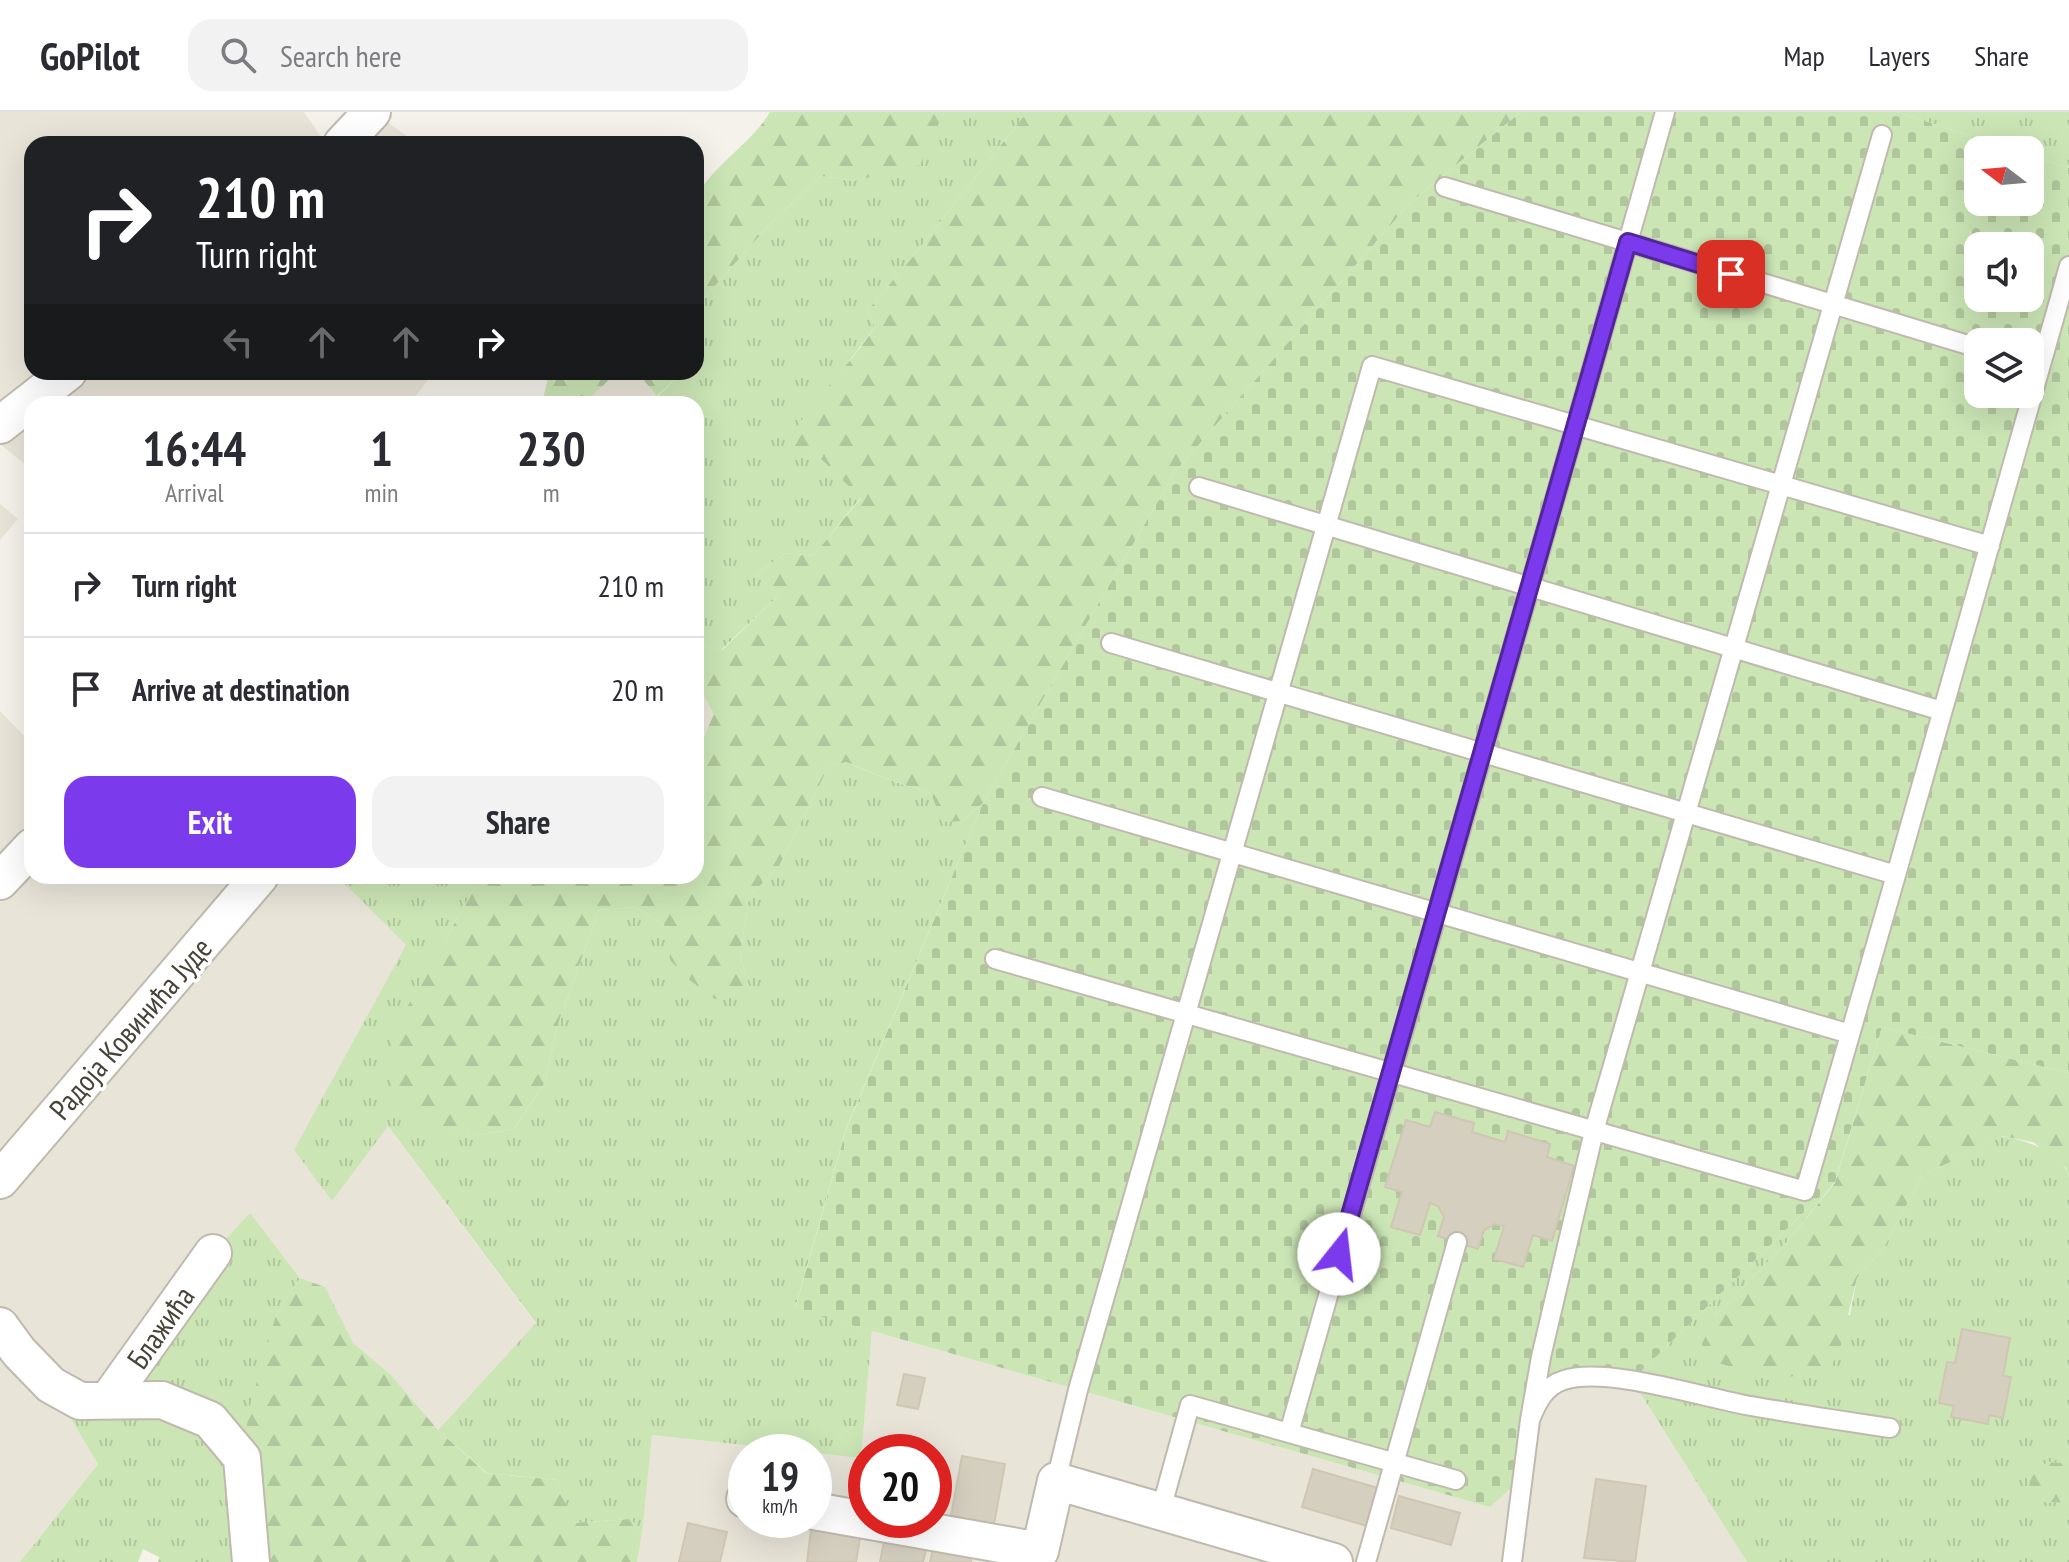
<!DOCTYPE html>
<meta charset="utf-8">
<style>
:root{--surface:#fff;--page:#f2f2f3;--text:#2b2b33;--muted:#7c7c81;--line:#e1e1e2;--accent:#7c3aed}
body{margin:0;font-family:"PT Sans Narrow",sans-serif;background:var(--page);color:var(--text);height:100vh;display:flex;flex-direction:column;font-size:30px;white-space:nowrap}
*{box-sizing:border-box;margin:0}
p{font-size:26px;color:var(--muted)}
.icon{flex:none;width:44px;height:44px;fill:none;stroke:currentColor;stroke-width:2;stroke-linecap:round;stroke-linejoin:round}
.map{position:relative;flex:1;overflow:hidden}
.drawer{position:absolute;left:24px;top:284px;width:680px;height:488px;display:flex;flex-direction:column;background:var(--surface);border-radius:24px;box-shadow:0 8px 32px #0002}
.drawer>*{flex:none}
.top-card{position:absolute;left:24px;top:24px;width:680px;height:244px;border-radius:24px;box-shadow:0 8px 32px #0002;background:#202124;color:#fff;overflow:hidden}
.needle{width:52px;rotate:286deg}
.controls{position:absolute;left:1964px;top:24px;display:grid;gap:16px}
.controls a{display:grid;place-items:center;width:80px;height:80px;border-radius:16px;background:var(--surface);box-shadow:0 8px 32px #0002;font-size:40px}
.speed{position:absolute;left:728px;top:1322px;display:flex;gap:16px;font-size:40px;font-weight:700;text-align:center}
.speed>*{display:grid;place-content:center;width:104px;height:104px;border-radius:50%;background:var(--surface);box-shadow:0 8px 32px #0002;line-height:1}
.speed small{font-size:20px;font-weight:400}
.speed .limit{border:12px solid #d22;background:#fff;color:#111}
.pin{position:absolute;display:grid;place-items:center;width:68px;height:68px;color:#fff;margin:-34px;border-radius:16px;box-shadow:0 4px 12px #0006}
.me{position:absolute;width:88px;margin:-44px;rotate:16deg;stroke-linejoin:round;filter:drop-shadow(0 0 6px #0008)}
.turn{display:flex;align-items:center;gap:28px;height:168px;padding:0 40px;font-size:36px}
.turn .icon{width:104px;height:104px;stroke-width:2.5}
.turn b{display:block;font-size:56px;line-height:68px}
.lanes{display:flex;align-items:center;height:76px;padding:0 40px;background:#0003;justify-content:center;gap:40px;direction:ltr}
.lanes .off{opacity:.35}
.eta{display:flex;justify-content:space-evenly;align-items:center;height:136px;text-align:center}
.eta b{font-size:48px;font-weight:700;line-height:56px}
.action{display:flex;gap:16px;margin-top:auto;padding:16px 40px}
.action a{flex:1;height:92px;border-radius:24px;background:var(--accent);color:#fff;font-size:32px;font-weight:700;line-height:92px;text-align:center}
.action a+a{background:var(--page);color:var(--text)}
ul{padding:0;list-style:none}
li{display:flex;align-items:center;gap:24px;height:104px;padding:0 40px;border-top:2px solid var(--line)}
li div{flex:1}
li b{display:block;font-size:30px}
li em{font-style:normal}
header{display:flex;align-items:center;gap:48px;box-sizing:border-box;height:112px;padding:0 40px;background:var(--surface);border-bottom:2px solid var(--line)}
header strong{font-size:38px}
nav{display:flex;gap:44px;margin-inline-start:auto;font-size:28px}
.search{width:560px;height:72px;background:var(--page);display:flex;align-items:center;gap:20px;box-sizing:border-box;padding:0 28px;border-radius:24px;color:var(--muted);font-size:30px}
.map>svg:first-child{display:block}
.residential{fill:#e8e4d8;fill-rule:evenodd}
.grass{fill:url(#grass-tufts)}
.forest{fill:url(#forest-firs)}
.cemetery{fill:url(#cemetery-stones);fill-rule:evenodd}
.building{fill:#d5cfc0;stroke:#cfc7b3;stroke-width:2}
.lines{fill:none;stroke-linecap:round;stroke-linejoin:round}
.service-casing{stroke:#bfbaad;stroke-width:22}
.minor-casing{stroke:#bfbaad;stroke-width:40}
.service{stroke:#fff;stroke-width:18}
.minor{stroke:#fff;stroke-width:36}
.route-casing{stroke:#51269a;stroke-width:20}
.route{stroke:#7c3aed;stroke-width:14}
.labels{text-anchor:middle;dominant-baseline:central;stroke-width:7;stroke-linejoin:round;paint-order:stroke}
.street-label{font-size:30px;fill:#474338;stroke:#fff}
</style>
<header>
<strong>GoPilot</strong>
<div class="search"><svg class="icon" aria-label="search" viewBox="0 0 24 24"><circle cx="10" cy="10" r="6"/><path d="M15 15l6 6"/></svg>Search here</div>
<nav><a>Map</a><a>Layers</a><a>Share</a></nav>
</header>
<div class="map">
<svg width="2069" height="1450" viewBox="0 0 2069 1450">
<defs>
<pattern id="grass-tufts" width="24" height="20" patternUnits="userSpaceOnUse" patternTransform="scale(2)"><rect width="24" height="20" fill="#cbe5b5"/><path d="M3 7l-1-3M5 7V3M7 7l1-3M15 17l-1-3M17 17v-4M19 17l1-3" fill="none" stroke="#b0c69c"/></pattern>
<pattern id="forest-firs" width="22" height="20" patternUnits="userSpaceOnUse" patternTransform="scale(2)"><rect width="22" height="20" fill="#cbe5b5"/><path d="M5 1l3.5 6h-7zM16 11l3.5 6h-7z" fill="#b0c69c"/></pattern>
<pattern id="cemetery-stones" width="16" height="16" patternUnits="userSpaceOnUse" patternTransform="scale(2)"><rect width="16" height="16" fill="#cbe5b5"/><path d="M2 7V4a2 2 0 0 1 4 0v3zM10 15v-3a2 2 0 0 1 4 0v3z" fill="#b0c69c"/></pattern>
</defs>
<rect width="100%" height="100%" fill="#f4f2ea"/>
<path class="residential" d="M 0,0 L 304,0 L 326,32 L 32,32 L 32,260 L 420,260 L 428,268 L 409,292 L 32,292 L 32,358 L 0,332 Z
M 373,0 L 418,32 L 342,32 Z
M 617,260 L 637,260 L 657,284 L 650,292 L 584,292 Z
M 0,392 L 18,407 L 0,428 Z
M 696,570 L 714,602 L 696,643 Z
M 0,599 L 32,632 L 32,764 L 337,764 L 407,833 L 294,1039 L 387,1013 L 536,1212 L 438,1318 L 391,1263 L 353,1232 L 325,1175 L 300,1166 L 250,1101 L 98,1352 L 20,1450 L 0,1450 Z
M 872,1219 L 1490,1395 L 1530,1308 L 1563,1268 L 1632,1268 L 1747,1450 L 637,1450 L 652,1323 L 808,1340 L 746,1340 L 746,1408 L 814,1408 L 814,1341 L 861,1345 ZM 866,1340 L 934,1340 L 934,1408 L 866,1408 Z"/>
<path class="grass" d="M 944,0 L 1027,0 L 911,147 L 867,199 L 875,215 L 787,331 L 821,347 L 861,385 L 813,444 L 786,441 L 756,462 L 779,483 L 721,538 L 696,531 L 696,292 L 650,292 L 683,260 L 696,260 L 696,195 L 771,111 L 821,64 L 854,69 L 943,3 Z
M 1897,0 L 2069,0 L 2069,56 L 2030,43 L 2030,38 L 2014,38 Z
M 845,650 L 889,668 L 931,681 L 962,709 L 983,691 L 846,1017 L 795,1196 L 872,1219 L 861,1346 L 652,1323 L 642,1420 L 631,1407 L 571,1411 L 557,1368 L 487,1361 L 438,1318 L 536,1211 L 388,1014 L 332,1089 L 294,1038 L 406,833 L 337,764 L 481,764 L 445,828 L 415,1011 L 470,1023 L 513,1018 L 545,970 L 558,912 L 599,798 L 636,795 L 668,816 L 751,881 L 740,844 L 749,785 L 779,754 L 829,654 Z
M 2001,1024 C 2025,1028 2061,1039 2069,1065 L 2069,1351 L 2048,1350 L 2043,1390 L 2069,1391 L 2069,1450 L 1747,1450 L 1632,1268 L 1835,1070 L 1786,1131 L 1714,1205 L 1850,1203 L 1857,1166 L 1883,1137 L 1922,1064 Z
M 250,1101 L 300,1166 L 276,1203 L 251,1450 L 158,1450 L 159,1445 L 143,1437 L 138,1450 L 20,1450 L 98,1352 L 51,1273 L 108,1288 L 213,1141 Z"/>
<path class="forest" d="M 770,0 L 944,0 L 920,53 L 854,69 L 821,64 L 771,111 L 696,195 C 696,177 692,94 697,84 C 712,54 753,30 770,0 Z
M 1027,0 L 1521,0 L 1411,90 L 1175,360 L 983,691 L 962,709 L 942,710 L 931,681 L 889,668 L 846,650 L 829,654 L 779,754 L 749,785 L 740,844 L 751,881 L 715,887 L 687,866 L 670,848 L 668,816 L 636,795 L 599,798 L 558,912 L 545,970 L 513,1018 L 470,1023 L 415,1012 L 391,971 L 391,924 L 481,764 L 696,764 L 696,643 L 714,602 L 696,570 L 696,531 L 722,538 L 779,483 L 756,462 L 786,441 L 813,444 L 861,386 L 821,347 L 786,332 C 810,290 848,256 875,215 L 867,199 L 911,147 Z
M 554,260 L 617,260 L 584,292 L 552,292 L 543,286 L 548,267 Z
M 637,260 L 683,260 L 657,284 Z
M 1882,915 L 2069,961 L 2069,1065 L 2066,1056 L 2033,1030 L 2002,1024 L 1922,1064 L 1883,1137 L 1857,1166 L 1839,1241 L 1826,1261 L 1786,1265 L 1738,1257 L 1705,1247 L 1702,1232 L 1714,1205 L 1786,1131 L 1835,1071 Z
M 300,1166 L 325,1175 L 353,1231 L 391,1263 L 438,1318 L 486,1361 L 557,1368 L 572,1411 L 631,1407 L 642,1420 L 637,1450 L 251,1450 L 242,1346 L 250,1294 L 276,1203 Z
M 2048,1350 L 2069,1351 L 2069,1391 L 2043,1390 L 2025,1364 Z"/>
<path class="cemetery" d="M 1521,0 L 1897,0 L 2014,38 L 1978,38 L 1978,90 L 2030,90 L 2030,43 L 2069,56 L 2069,961 L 1882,915 L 1835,1070 L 1632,1268 L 1586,1265 L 1538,1286 L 1522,1366 L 1490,1395 L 795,1197 L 846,1018 L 983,691 L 1175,360 L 1411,90 ZM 1978,134 L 2030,134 L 2030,186 L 1978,186 ZM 1978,230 L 2030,230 L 2030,282 L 1978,282 Z"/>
<path class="building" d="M 1435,1000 L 1474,1011 L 1472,1020 L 1505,1030 L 1508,1019 L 1550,1032 L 1547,1045 L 1574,1054 L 1552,1129 L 1533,1123 L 1523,1155 L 1494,1147 L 1504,1114 L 1495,1112 L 1484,1118 L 1478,1137 L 1457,1130 L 1438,1124 L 1444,1105 L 1438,1094 L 1430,1091 L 1420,1123 L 1391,1115 L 1402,1080 L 1385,1075 L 1406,1008 L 1430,1015 Z
M 1962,1217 L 2010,1226 L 2003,1264 L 2011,1265 L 2003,1306 L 1989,1303 L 1988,1312 L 1951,1305 L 1954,1294 L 1939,1291 L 1947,1250 L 1955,1251 Z
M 904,1262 L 925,1266 L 918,1297 L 897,1293 Z
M 962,1344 L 1005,1352 L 994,1412 L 951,1404 Z
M 1313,1357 L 1378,1376 L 1367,1414 L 1302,1395 Z
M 1596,1367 L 1646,1374 L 1635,1450 L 1584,1446 Z
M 1399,1384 L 1460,1401 L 1451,1433 L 1391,1416 Z
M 688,1411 L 727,1420 L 720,1450 L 679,1450 Z
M 811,1418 L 860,1425 L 856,1450 L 807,1450 Z
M 886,1419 L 929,1428 L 923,1450 L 880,1450 Z
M 934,1433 L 972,1440 L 971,1450 L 930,1450 Z"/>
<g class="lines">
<g class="service-casing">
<path id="service" d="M 1882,23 L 1781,373 L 1990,434
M 1445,75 L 1978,236
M 1199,375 L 1942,599
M 1042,685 L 1850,922
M 1896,763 L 2069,154
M 995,847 L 1805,1079 L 1896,763 L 1111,531
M 1289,1321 L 1665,0
M 1056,1369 L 1078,1278 L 1372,254 L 1781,373 L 1594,1019 L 1541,1245 L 1530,1308
M 1160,1401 L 1190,1293 L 1456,1368
M 1366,1450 L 1457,1130
M 1512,1450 L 1530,1308 C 1537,1290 1545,1274 1564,1268 C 1606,1254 1705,1286 1751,1294 C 1797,1302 1844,1309 1890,1316"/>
</g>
<g class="minor-casing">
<path id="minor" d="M 342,32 L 372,0
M 0,313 L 68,260
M 0,769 L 32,735
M 0,1068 L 260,764
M 0,1214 L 19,1240 L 51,1273 L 80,1289 L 162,1288 L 210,1308 L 242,1346 L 251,1450
M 108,1288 L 213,1141
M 745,1387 L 746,1387
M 814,1399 L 1040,1439 L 1056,1369 L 1334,1450"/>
</g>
<use href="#service" class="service"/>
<use href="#minor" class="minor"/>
</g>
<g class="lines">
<g class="route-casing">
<path id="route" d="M 1339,1142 L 1628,130 L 1731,162"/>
</g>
<use href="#route" class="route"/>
</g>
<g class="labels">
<g class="street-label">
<text transform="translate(130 916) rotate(-49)">Радоја Ковинића Јуде</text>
<text transform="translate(160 1215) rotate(-55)">Блажића</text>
</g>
</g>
</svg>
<div class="controls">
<a><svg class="needle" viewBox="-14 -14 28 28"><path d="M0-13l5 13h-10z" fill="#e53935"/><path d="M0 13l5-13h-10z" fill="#7c7c81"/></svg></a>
<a><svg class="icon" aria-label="sound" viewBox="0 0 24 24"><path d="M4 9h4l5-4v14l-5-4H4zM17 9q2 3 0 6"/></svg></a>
<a><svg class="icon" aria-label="layers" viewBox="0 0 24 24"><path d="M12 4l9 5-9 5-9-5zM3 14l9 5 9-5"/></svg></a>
</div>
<div class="speed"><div>19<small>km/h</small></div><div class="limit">20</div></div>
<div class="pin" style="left:1731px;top:162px;background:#d93025"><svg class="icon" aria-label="arrive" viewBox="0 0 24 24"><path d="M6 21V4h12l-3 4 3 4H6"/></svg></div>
<svg class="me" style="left:1339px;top:1142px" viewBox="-20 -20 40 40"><circle r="19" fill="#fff"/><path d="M0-13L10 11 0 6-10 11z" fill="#7c3aed"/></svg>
<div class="top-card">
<div class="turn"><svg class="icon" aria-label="right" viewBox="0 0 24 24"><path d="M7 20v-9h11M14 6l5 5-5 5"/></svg><div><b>210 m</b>Turn right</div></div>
<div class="lanes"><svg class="icon off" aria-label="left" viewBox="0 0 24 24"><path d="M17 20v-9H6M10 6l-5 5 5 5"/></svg><svg class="icon off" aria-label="ahead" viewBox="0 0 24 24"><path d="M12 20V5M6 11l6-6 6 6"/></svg><svg class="icon off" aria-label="ahead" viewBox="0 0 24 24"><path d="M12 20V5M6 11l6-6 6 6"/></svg><svg class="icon" aria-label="right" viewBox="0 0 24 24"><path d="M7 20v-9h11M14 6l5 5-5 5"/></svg></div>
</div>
<section class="drawer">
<div class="eta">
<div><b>16:44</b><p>Arrival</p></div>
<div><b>1</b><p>min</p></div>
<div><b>230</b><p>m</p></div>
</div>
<ul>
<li><svg class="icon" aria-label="right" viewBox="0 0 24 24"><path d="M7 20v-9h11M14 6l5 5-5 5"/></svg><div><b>Turn right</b></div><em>210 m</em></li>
<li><svg class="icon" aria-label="arrive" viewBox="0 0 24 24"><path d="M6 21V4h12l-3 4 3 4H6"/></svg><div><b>Arrive at destination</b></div><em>20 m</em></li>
</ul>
<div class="action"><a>Exit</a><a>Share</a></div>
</section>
</div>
